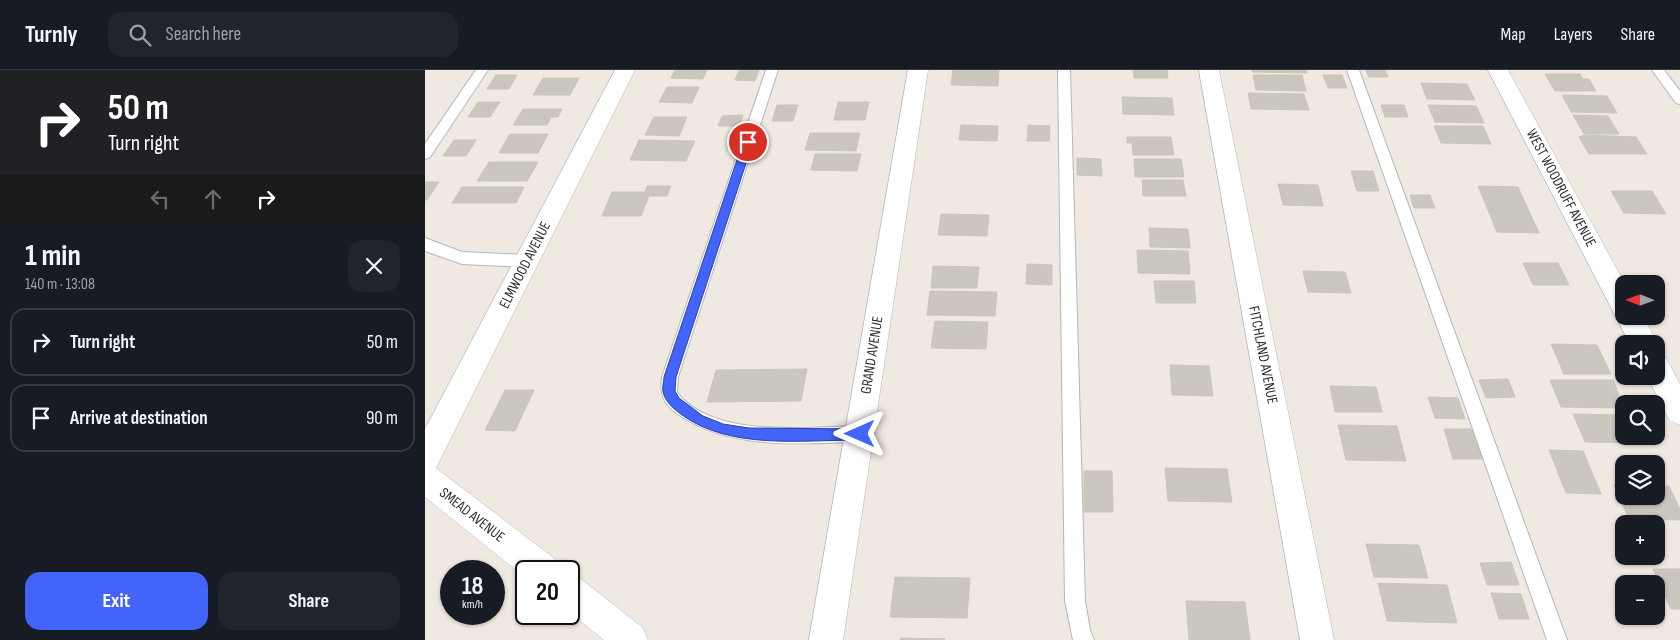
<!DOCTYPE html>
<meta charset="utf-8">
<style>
:root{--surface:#171b24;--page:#20242c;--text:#f1f3f6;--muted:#9ea1a6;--line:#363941;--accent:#4264fb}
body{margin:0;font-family:"Sofia Sans Condensed",sans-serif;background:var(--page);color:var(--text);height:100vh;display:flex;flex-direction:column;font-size:19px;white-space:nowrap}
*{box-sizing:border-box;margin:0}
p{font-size:16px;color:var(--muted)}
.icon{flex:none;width:28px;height:28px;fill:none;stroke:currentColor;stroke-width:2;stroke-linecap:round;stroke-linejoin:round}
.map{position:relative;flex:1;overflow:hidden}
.side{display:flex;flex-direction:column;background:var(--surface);width:425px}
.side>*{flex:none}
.banner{background:#202124;color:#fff;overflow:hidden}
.needle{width:32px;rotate:271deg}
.buttons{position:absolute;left:1190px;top:205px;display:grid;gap:10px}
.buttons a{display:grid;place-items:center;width:50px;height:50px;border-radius:10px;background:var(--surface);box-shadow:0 1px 4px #0004;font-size:25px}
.speed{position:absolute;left:15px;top:490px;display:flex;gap:10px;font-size:25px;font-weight:700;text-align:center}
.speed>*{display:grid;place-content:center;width:65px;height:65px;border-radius:50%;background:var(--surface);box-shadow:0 1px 4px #0004;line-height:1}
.speed small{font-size:12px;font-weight:400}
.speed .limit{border:2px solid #111;border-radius:8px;background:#fff;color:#111}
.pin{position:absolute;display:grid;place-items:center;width:42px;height:42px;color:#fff;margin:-21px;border:2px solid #fff;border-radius:50%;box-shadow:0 1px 5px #0007}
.me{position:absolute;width:55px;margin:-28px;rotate:270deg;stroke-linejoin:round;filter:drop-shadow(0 0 4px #0008)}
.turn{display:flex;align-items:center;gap:18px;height:105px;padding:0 25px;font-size:22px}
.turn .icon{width:65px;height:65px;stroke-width:2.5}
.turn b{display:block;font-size:35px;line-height:42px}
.lanes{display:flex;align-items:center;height:48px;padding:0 25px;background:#0003;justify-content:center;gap:25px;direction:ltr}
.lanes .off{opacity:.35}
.round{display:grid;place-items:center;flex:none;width:52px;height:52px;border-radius:15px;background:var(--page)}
.overview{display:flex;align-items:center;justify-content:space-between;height:85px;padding:0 25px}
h1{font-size:30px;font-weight:700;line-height:38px}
.action{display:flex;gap:10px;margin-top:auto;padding:10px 25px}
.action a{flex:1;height:58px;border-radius:15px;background:var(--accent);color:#fff;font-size:20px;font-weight:700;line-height:58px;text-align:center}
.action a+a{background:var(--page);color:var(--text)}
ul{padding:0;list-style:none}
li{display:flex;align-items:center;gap:15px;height:68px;margin:0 10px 8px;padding:0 15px;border:2px solid var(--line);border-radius:15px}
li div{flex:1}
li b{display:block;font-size:19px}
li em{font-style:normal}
header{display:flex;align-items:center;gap:30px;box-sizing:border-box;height:70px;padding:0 25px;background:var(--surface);border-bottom:1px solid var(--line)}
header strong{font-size:24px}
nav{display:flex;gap:28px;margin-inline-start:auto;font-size:18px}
.search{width:350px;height:45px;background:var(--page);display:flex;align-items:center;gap:12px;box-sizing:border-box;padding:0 18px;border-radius:15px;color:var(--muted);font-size:19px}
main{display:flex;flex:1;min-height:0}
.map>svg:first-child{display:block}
.building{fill:#cbc7bf;stroke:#cbc5ba}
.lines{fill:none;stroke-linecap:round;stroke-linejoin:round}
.lane-casing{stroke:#b4b7c1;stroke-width:2}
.street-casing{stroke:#b4b7c1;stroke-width:1}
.lane{fill:#fff;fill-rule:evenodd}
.street{fill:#fff;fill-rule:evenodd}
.route{fill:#4264fb;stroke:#2b41a3}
.labels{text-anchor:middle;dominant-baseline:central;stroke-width:4;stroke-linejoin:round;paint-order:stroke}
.street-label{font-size:15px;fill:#2e2e2e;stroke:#fff}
</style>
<header>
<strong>Turnly</strong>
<div class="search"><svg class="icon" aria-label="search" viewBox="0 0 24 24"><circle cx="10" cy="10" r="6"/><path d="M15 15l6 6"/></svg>Search here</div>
<nav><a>Map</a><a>Layers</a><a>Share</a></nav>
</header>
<main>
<section class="side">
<div class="banner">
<div class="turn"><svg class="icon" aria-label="right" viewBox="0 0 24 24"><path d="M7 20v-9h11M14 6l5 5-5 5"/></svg><div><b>50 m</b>Turn right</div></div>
<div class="lanes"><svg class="icon off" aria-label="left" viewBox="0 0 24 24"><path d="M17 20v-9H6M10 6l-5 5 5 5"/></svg><svg class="icon off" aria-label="ahead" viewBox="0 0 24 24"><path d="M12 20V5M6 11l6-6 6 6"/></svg><svg class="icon" aria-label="right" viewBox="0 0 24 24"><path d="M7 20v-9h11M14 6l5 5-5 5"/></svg></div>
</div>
<div class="overview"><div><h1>1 min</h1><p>140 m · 13:08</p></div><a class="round"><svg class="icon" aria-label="close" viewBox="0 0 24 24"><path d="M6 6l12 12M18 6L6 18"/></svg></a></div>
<ul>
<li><svg class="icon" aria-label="right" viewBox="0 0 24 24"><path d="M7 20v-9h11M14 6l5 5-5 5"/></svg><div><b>Turn right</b></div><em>50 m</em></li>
<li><svg class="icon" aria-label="arrive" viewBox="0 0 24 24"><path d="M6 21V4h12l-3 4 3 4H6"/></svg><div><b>Arrive at destination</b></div><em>90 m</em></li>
</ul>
<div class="action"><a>Exit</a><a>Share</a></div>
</section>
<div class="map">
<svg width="1255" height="570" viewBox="0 0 1255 570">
<rect width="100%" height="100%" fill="#efe9e1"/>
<path class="building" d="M 250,0 L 282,0 L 278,9 L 246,8 Z
M 314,0 L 334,0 L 330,11 L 310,10 Z
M 528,0 L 574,0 L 573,16 L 526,15 Z
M 708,0 L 742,0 L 743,8 L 709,8 Z
M 827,0 L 881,0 L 882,3 L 827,2 Z
M 941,0 L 960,0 L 963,7 L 944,7 Z
M 1120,4 L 1155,4 L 1158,9 L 1164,9 L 1171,21 L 1130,21 Z
M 71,5 L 92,5 L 84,19 L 62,19 Z
M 828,5 L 877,5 L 881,21 L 831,20 Z
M 898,5 L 917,5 L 922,18 L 903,18 Z
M 118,8 L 154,8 L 145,25 L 108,25 Z
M 996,13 L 1042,14 L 1050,30 L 1002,29 Z
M 242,17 L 274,17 L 267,33 L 234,32 Z
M 823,23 L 879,24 L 884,40 L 826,39 Z
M 1137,25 L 1182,26 L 1192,43 L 1146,42 Z
M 697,27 L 747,28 L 749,45 L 698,44 Z
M 53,32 L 75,32 L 65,47 L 43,47 Z
M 413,32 L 444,32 L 440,50 L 409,50 Z
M 352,35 L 373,35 L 368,51 L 347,51 Z
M 956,35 L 979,35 L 983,47 L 960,47 Z
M 1003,35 L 1051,36 L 1059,53 L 1010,52 Z
M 98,39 L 137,39 L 133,47 L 126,47 L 122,55 L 88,55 Z
M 318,45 L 314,56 L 293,56 L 297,46 Z
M 1148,45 L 1183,46 L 1194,64 L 1159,64 Z
M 229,47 L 262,47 L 254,66 L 220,65 Z
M 536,55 L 573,56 L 572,71 L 534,70 Z
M 603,55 L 625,56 L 624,71 L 602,71 Z
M 1009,56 L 1058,56 L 1066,74 L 1016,73 Z
M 385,63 L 435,63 L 431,81 L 380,80 Z
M 85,64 L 123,64 L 113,83 L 74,83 Z
M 1160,65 L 1211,67 L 1222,84 L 1164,84 L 1154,67 Z
M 702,67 L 746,67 L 749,85 L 708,85 L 707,73 L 702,73 Z
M 29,70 L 51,70 L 41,86 L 18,86 Z
M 214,70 L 270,71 L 261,91 L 205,90 Z
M 390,84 L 436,84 L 432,101 L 386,100 Z
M 652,88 L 676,89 L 677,106 L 652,105 Z
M 709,89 L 756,89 L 759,107 L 710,107 Z
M 64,92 L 113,92 L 102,111 L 52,111 Z
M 926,101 L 948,101 L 954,121 L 932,121 Z
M 717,110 L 758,110 L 761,126 L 718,126 Z
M 0,112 L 14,112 L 2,130 L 0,130 Z
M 853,114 L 893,115 L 898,136 L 858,135 Z
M 222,116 L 246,116 L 242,126 L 224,126 L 216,146 L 177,146 L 187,122 L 220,122 Z
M 1053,116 L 1093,117 L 1114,163 L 1072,162 Z
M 37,117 L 99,117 L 91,133 L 27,133 Z
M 1186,121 L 1227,121 L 1241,144 L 1199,143 Z
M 985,125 L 1005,125 L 1010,138 L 989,138 Z
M 516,144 L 564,145 L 562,166 L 513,165 Z
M 724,158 L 763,159 L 765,178 L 725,177 Z
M 712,180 L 763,181 L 765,204 L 713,203 Z
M 1098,193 L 1133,193 L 1144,215 L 1108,215 Z
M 602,194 L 627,195 L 627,215 L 601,214 Z
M 508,196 L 554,197 L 552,218 L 506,218 Z
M 878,201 L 920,202 L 926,223 L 883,222 Z
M 729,211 L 769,211 L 771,233 L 731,233 Z
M 505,221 L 572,222 L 570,246 L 502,245 Z
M 510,251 L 563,252 L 561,279 L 506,278 Z
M 1126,274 L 1172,275 L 1186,304 L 1139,304 Z
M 745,295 L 784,296 L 788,326 L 747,325 Z
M 382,299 L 376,331 L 282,332 L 291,300 Z
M 1083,309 L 1090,327 L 1061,328 L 1054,310 Z
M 1125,310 L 1188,310 L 1199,338 L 1136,337 Z
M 905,316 L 951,317 L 957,342 L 910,342 Z
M 80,320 L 109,320 L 90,361 L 60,360 Z
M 1003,327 L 1033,328 L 1040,349 L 1010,348 Z
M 1148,344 L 1199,345 L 1199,366 L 1217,366 L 1220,373 L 1160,372 Z
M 913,355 L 972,356 L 981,391 L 921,390 Z
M 1019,359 L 1048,359 L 1058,389 L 1028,389 Z
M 1124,380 L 1158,381 L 1176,424 L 1141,423 Z
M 740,398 L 802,399 L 807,432 L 743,431 Z
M 659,401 L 687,401 L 688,442 L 659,442 Z
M 1189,415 L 1199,416 L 1199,426 L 1231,426 L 1231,416 L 1244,416 L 1255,439 L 1255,450 L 1204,449 Z
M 941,474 L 994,475 L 1003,508 L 949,507 Z
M 1086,492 L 1094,515 L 1062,515 L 1055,493 Z
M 1228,499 L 1255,499 L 1255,539 L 1246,539 Z
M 470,507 L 545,508 L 542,548 L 465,547 Z
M 953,513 L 1022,515 L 1032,553 L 962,551 Z
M 1066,523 L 1096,524 L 1104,549 L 1074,549 Z
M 761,531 L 820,532 L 825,570 L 764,570 Z
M 476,568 L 520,569 L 475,570 Z"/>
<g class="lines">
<g class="lane-casing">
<path id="lane" d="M 51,0 L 63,0 L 5,87 L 0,89 L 0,74 Z
M 341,0 L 353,0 L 253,307 L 252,322 C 287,369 383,357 435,356 L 441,358 L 444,364 L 441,370 L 435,372 C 377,373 314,380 262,350 C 242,338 234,330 237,307 Z
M 633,0 L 645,0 L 660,531 L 665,560 L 669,570 L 648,570 L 640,531 Z
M 922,0 L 934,0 L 1142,570 L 1122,570 Z
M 1227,0 L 1239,0 L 1255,21 L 1255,34 L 1251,33 Z
M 0,168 L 37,182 L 103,185 L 108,187 L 110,191 L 108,195 L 103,197 L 37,194 L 0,181 Z"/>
</g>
<g class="street-casing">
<path id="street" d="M 190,0 L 210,0 L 11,398 L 130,489 L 134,501 L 101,501 L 101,508 L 0,427 L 0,359 Z
M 483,0 L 503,0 L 418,570 L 384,570 Z
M 774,0 L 794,0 L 909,570 L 875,570 Z
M 1063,0 L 1083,0 L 1200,214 L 1199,246 L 1218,246 L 1233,274 L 1231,277 L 1231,274 L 1205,274 Z
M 1231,285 L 1241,288 L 1255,314 L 1255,355 L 1245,351 L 1222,306 L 1231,306 Z
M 144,504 L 156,509 L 218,558 L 223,570 L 179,570 L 144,542 Z"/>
</g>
<use href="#lane" class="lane"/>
<use href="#street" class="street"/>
</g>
<path class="route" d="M 323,69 L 328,72 L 251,307 L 250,321 L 254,328 L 278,346 L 298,354 L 324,358 L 435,359 L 441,364 L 435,370 C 377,370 306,380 257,345 C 249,339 241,333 238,322 C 237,317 239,311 239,307 L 318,72 Z"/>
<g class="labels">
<g class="street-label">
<text transform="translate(1136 118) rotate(62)">WEST WOODRUFF AVENUE</text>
<text transform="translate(100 195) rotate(-63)">ELMWOOD AVENUE</text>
<text transform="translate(447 285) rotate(-81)">GRAND AVENUE</text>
<text transform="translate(838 285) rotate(79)">FITCHLAND AVENUE</text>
<text transform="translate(47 445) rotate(38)">SMEAD AVENUE</text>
</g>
</g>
</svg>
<div class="buttons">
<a><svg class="needle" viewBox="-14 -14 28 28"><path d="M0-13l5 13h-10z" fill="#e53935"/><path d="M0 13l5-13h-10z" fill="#9ea1a6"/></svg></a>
<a><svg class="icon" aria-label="sound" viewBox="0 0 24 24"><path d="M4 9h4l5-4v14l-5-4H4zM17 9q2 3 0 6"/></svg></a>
<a><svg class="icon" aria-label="search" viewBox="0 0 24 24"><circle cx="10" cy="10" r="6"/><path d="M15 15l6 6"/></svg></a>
<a><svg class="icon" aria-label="layers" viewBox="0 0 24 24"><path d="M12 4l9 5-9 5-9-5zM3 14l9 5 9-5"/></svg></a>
<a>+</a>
<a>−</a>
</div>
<div class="speed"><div>18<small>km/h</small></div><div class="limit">20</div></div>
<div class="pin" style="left:323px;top:72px;background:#d93025"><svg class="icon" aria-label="arrive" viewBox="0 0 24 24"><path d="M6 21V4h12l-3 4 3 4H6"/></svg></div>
<svg class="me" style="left:435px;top:364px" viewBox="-20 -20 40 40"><path d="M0-17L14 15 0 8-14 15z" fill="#4264fb" stroke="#fff" stroke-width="4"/></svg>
</div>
</main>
